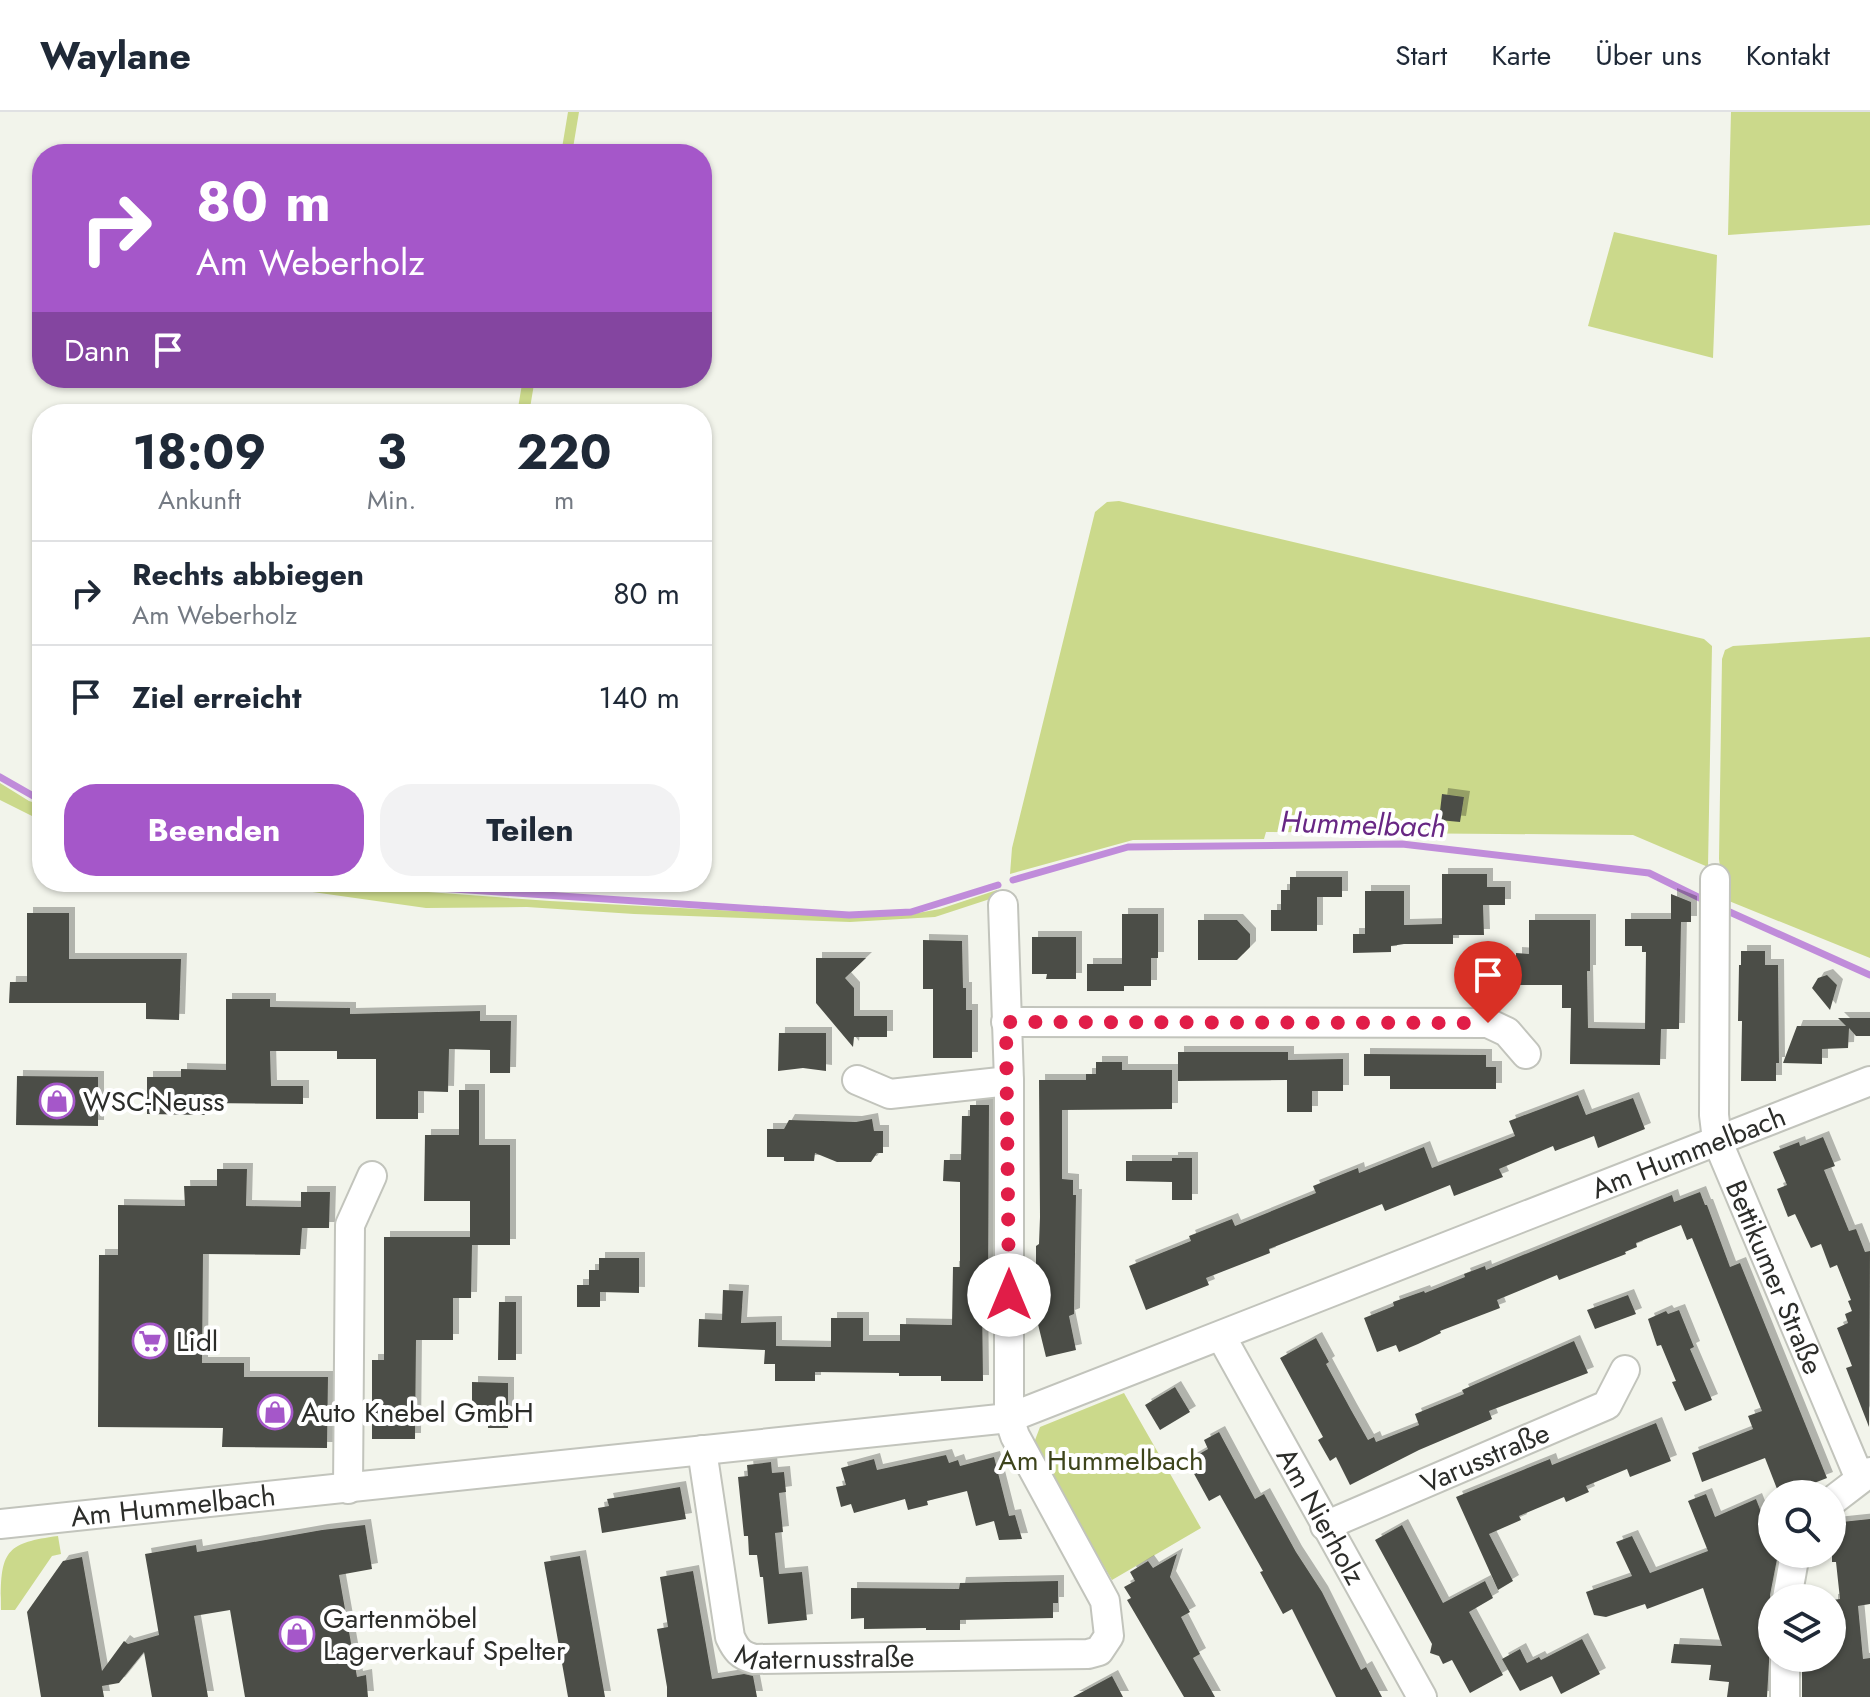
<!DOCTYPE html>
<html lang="de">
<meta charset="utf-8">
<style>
:root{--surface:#fff;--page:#f2f2f3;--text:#1f2937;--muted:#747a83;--line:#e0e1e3;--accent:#a557c9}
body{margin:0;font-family:Jost,sans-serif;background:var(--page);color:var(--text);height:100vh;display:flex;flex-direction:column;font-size:30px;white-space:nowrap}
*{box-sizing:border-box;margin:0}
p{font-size:26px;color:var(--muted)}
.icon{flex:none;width:44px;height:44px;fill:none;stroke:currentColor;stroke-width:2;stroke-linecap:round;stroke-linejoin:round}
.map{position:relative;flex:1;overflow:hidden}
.side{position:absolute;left:32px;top:292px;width:680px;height:488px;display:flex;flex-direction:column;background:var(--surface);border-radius:32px;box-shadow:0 2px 6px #0004}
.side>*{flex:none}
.banner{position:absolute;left:32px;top:32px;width:680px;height:244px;border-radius:32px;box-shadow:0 2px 6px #0004;background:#a557c9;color:#fff;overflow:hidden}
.controls{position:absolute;left:1758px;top:1368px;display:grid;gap:16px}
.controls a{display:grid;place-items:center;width:88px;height:88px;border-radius:50%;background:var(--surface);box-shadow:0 2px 6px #0004;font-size:40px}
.pin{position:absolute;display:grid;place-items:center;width:68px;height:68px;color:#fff;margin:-82px -34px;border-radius:50% 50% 50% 0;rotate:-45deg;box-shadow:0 0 8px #0007}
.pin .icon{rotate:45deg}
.me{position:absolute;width:88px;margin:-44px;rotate:0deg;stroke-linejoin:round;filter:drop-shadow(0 0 6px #0008)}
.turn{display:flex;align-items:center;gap:28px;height:168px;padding:0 32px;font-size:36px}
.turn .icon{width:104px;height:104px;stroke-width:2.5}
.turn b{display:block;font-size:56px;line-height:68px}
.then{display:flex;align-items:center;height:76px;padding:0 32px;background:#0003;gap:16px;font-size:30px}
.eta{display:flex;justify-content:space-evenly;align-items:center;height:136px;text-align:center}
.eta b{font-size:48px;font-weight:700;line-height:56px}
.button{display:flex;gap:16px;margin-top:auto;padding:16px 32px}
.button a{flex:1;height:92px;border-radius:32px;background:var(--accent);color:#fff;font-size:32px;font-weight:700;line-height:92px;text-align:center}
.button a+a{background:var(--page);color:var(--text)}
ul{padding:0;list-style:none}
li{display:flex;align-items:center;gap:24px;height:104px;padding:0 32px;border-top:2px solid var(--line)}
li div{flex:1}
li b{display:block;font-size:30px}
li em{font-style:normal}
header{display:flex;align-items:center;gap:48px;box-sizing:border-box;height:112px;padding:0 40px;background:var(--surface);border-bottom:2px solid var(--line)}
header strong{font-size:38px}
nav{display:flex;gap:44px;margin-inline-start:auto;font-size:28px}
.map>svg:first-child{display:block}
.green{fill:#cbd98b}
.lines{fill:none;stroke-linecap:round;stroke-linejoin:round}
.stream{stroke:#c08cda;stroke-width:7}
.building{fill:#4c4e47;filter:url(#shadow)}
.minor-casing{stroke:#c2c4bc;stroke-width:32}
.minor{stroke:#fff;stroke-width:28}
.route{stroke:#e11d48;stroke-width:14;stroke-dasharray:0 25.2}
.labels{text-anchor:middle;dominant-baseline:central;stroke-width:8;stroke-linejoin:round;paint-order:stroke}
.poi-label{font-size:28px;fill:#2c2d2a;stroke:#fff;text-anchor:start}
.street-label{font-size:28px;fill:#2c2d2a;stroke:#fff}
.park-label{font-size:28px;fill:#3d441b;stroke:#fff}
.water-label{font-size:30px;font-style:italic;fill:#682784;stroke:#fff}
</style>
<header>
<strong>Waylane</strong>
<nav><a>Start</a><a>Karte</a><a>Über uns</a><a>Kontakt</a></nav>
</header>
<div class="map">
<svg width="1870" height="1585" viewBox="0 0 1870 1585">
<defs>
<filter id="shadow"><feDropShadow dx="6" dy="-6" stdDeviation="0" flood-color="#0004"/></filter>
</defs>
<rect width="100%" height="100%" fill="#f2f4eb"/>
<path class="green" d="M 568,0 L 579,0 L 572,42 L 561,42 Z
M 1731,0 L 1870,0 L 1870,113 L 1728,123 Z
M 1614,120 L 1717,143 L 1713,246 L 1588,214 Z
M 523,266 L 535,266 L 529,302 L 517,302 Z
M 1119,389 L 1704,527 L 1712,534 L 1708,755 L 1633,723 L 1266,720 L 1264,727 L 1133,728 L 1010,762 L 1012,736 L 1095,400 L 1107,390 Z
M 1870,525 L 1870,846 L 1724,787 L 1719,747 L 1722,547 L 1725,538 L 1733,534 Z
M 0,671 L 29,689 L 42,693 L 42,709 L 0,688 Z
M 242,770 L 292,770 L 550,789 L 849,805 L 912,802 L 940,797 L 997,778 L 996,785 L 935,805 L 850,810 L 634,802 L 527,795 L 426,796 Z
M 1124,1281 L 1201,1416 L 1112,1468 L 1032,1336 L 1040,1315 Z
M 58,1424 L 61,1442 L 52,1444 L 15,1498 L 1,1498 C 0,1440 4,1431 58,1424 Z"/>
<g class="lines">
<path class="stream" d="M 0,665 L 42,689
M 1013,768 L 1128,735 L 1402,732 L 1649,761 L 1708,790
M 348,770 L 849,803 L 911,800 L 998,773
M 1723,797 L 1870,863"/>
</g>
<path class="building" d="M 1442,682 L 1464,685 L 1460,710 L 1439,708 Z
M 1442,762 L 1487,762 L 1487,775 L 1505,775 L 1505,793 L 1483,793 L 1484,823 L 1453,823 L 1453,832 L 1404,832 L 1391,834 L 1391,840 L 1353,841 L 1353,822 L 1365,822 L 1365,779 L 1404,779 L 1404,813 L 1442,812 Z
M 1290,765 L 1342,765 L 1342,785 L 1317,785 L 1317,819 L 1271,819 L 1271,798 L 1281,798 L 1281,778 L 1290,778 Z
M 1671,782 L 1691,790 L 1691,810 L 1681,810 L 1679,917 L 1661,917 L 1660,953 L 1570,952 L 1571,896 L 1562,896 L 1562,873 L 1516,873 L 1516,841 L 1529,842 L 1529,808 L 1590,808 L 1590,859 L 1587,859 L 1588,916 L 1645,917 L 1646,840 L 1642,840 L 1642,834 L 1625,834 L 1625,807 L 1671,807 Z
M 27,801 L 69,801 L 69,847 L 181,847 L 179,908 L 146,907 L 146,891 L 9,891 L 10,870 L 27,870 Z
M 1122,802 L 1158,802 L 1158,846 L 1151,846 L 1151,874 L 1124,874 L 1124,879 L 1087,879 L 1087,852 L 1122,852 Z
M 1198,808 L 1237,808 L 1250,822 L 1250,835 L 1237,848 L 1198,848 Z
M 1032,825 L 1076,825 L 1076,867 L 1046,867 L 1047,862 L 1032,862 Z
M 923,828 L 962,829 L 963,876 L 966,876 L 966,898 L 972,898 L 972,946 L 933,946 L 933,877 L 923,877 Z
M 1741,839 L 1765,839 L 1765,853 L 1778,853 L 1779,951 L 1776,951 L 1776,969 L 1741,969 L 1742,909 L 1738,909 L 1739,853 L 1741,853 Z
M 816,846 L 866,846 L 845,866 L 854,876 L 854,904 L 887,904 L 887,925 L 854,925 L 853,935 L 816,891 Z
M 1827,863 L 1837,873 L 1830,898 L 1812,876 L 1818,866 Z
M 226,887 L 270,887 L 270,895 L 350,896 L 350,902 L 480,899 L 480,909 L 511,909 L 510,961 L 490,961 L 490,938 L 449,937 L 448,980 L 418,979 L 418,1007 L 376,1007 L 376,947 L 337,947 L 337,939 L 270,939 L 271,974 L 303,974 L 303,992 L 205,991 L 205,1003 L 147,1002 L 147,965 L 181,965 L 181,957 L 226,958 Z
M 1838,906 L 1870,906 L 1870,924 L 1856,924 L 1849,916 L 1848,936 L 1822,937 L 1822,952 L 1783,951 L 1797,914 L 1846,914 Z
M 779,921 L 826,921 L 826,959 L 803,956 L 778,959 Z
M 1178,940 L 1288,940 L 1288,948 L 1343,947 L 1343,979 L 1312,979 L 1312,1000 L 1287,1000 L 1287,968 L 1178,969 Z
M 1364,942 L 1486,943 L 1486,955 L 1496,955 L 1496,977 L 1390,977 L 1390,964 L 1364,964 Z
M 1096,950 L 1122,950 L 1122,958 L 1172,958 L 1172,997 L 1062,998 L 1062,1067 L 1073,1068 L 1073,1083 L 1076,1083 L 1074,1202 L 1069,1204 L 1076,1238 L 1046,1245 L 1035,1200 L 1039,1177 L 1036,1174 L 1036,1134 L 1039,1132 L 1040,1105 L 1039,968 L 1086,968 L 1086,962 L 1096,962 Z
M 17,964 L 98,965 L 98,1014 L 16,1013 Z
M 459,978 L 479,978 L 479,1033 L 510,1033 L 510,1133 L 472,1133 L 471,1186 L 453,1186 L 453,1228 L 416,1228 L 415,1327 L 372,1327 L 372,1248 L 384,1248 L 384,1125 L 470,1125 L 470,1089 L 424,1089 L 425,1023 L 459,1023 Z
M 1578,983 L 1586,1003 L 1633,986 L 1645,1017 L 1598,1036 L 1594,1024 L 1555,1039 L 1553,1034 L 1499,1057 L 1503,1065 L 1454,1084 L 1450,1073 L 1385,1099 L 1382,1092 L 1269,1137 L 1270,1141 L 1206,1166 L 1209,1173 L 1146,1198 L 1129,1154 L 1191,1129 L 1189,1124 L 1232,1107 L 1235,1114 L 1316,1081 L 1313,1074 L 1358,1056 L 1359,1061 L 1424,1035 L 1432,1056 L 1515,1024 L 1509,1009 Z
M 970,993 L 989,993 L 988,1187 L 982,1187 L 983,1269 L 941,1269 L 941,1264 L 899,1264 L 899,1261 L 815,1260 L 815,1269 L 775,1269 L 775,1252 L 764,1252 L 765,1238 L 698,1235 L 699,1207 L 722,1208 L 723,1178 L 743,1179 L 741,1211 L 776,1210 L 776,1234 L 831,1235 L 831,1206 L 863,1206 L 863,1229 L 900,1229 L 900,1212 L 952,1213 L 953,1155 L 960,1155 L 960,1070 L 943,1069 L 944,1048 L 961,1048 L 962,1004 L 970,1004 Z
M 872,1007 L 874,1019 L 883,1019 L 883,1041 L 877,1041 L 871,1050 L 837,1050 L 815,1041 L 814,1049 L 784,1049 L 784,1045 L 767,1045 L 767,1017 L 784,1017 L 789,1008 L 856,1010 Z
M 1823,1025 L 1835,1054 L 1824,1058 L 1849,1119 L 1856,1117 L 1865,1140 L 1870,1139 L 1869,1315 L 1846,1256 L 1852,1254 L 1837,1216 L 1848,1211 L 1845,1202 L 1852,1199 L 1848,1189 L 1851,1188 L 1837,1153 L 1830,1156 L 1821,1132 L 1811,1136 L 1795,1102 L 1788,1105 L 1777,1077 L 1787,1073 L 1773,1040 L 1799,1030 L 1800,1034 Z
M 1172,1046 L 1192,1046 L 1192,1088 L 1172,1088 L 1172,1070 L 1126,1069 L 1126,1049 L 1172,1049 Z
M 217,1057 L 247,1057 L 246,1094 L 301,1095 L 301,1080 L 330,1080 L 329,1116 L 302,1116 L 300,1143 L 203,1142 L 202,1251 L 244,1251 L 244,1265 L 328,1265 L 327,1336 L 222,1335 L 223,1316 L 98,1315 L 99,1143 L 118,1143 L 118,1093 L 185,1094 L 184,1074 L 217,1074 Z
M 1700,1080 L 1705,1093 L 1707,1093 L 1730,1155 L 1740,1151 L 1827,1366 L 1786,1382 L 1779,1382 L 1765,1346 L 1702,1370 L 1692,1341 L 1753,1317 L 1748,1304 L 1762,1299 L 1692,1126 L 1687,1128 L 1681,1113 L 1636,1131 L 1637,1135 L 1625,1140 L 1626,1142 L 1559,1168 L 1557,1163 L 1497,1188 L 1500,1196 L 1440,1219 L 1441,1221 L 1418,1232 L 1399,1240 L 1396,1233 L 1377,1240 L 1364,1206 L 1394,1194 L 1393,1190 L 1424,1179 L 1425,1181 L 1465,1165 L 1464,1162 L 1485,1154 L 1486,1158 L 1672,1083 L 1674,1090 Z
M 599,1146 L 639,1146 L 639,1181 L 600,1180 L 600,1195 L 577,1195 L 577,1173 L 589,1173 L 589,1158 L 599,1158 Z
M 1628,1183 L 1636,1202 L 1595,1217 L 1587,1198 Z
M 499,1190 L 516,1190 L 516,1248 L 498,1248 Z
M 1679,1198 L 1694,1235 L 1690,1237 L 1712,1288 L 1685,1299 L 1672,1270 L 1676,1269 L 1661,1233 L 1657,1234 L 1648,1207 L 1666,1199 L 1668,1202 Z
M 1316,1226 L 1329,1250 L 1326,1252 L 1351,1298 L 1368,1328 L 1374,1325 L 1376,1330 L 1419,1313 L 1415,1302 L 1464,1282 L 1462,1278 L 1574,1229 L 1588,1261 L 1489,1299 L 1492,1307 L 1419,1338 L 1350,1373 L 1336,1345 L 1330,1349 L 1318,1328 L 1323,1325 L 1280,1246 Z
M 472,1270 L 508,1271 L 508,1316 L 488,1316 L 488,1310 L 472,1310 Z
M 1175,1275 L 1190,1300 L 1160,1318 L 1145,1293 Z
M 1656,1311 L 1671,1349 L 1630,1365 L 1627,1357 L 1586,1374 L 1589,1380 L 1566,1390 L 1564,1385 L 1519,1404 L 1521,1408 L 1489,1422 L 1513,1469 L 1498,1478 L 1456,1385 L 1550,1347 L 1552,1353 Z
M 1219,1320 L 1255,1387 L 1264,1382 L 1296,1440 L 1322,1480 L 1361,1558 L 1366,1555 L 1382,1585 L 1336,1585 L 1292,1497 L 1283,1502 L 1260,1460 L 1263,1459 L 1220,1383 L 1209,1389 L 1187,1349 L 1208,1337 L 1204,1328 Z
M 946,1343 L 949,1351 L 958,1348 L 960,1354 L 994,1345 L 1009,1404 L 1015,1403 L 1022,1427 L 999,1428 L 994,1409 L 976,1414 L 967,1379 L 927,1389 L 928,1393 L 908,1398 L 905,1387 L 854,1401 L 851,1392 L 841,1395 L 836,1375 L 846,1373 L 841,1356 L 874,1347 L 877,1358 Z
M 771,1350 L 772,1361 L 784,1360 L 786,1380 L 779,1381 L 783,1420 L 775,1421 L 779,1462 L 802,1460 L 807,1508 L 768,1512 L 763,1465 L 760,1465 L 757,1443 L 749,1443 L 748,1424 L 744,1424 L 738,1365 L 748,1364 L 747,1353 Z
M 680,1375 L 686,1407 L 602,1421 L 598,1396 L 609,1394 L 607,1387 Z
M 1706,1382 L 1715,1405 L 1756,1387 L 1772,1428 L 1772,1442 L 1778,1442 L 1770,1483 L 1772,1498 L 1767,1585 L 1727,1585 L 1729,1570 L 1709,1568 L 1711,1553 L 1671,1551 L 1674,1532 L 1722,1534 L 1703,1476 L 1647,1497 L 1645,1492 L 1606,1505 L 1594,1503 L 1586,1480 L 1632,1464 L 1616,1430 L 1632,1424 L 1650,1461 L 1708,1439 L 1688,1389 Z
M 1870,1407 L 1870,1492 L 1858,1494 L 1863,1547 L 1870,1546 L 1870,1585 L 1802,1585 L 1802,1548 L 1832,1546 L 1832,1488 L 1840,1487 L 1836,1450 L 1832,1450 L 1832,1411 Z
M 365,1413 L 372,1457 L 339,1463 L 357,1565 L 366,1563 L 368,1585 L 245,1585 L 230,1498 L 194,1504 L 208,1585 L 152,1585 L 144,1540 L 119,1571 L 102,1574 L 104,1585 L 41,1585 L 27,1500 L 63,1449 L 82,1445 L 102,1559 L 124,1529 L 128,1532 L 159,1523 L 145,1442 L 196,1433 L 197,1440 L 322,1418 Z
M 1402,1413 L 1443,1491 L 1485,1469 L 1493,1486 L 1469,1500 L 1503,1563 L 1470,1581 L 1452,1548 L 1443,1552 L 1439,1544 L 1430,1541 L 1432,1532 L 1375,1428 Z
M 1177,1442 L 1170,1465 L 1190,1500 L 1181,1505 L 1200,1542 L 1193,1546 L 1215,1585 L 1184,1585 L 1127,1488 L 1131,1486 L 1124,1475 L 1135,1469 L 1130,1460 L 1148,1449 L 1153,1456 Z
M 580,1444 L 605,1585 L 568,1585 L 544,1450 Z
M 693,1459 L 712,1567 L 744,1562 L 753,1564 L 757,1585 L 667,1585 L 667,1575 L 657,1517 L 668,1515 L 660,1465 Z
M 1058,1469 L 1058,1491 L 1053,1491 L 1053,1506 L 960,1508 L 960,1518 L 926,1518 L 926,1516 L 864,1517 L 864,1506 L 851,1507 L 851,1476 L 959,1477 L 960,1471 Z
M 1582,1527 L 1600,1562 L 1561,1582 L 1552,1564 L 1520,1579 L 1502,1547 L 1520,1537 L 1527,1551 L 1539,1545 L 1541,1548 Z
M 1112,1564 L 1123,1585 L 1073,1585 Z"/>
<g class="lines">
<g class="minor-casing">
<g id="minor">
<path id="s1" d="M 1715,767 L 1714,1003 L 1717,1028 L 1860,1367"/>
<path d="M 1006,910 L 1488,911 L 1507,920 L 1526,942"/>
<path d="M 857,968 L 890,982 L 1009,969"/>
<path id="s2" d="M 1221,1224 L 1422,1585"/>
<path id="s3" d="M 702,1338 L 730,1525 C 736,1538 740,1543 754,1547 L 1088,1542 L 1099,1539 L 1109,1524 L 1105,1489 L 1015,1324 L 1009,1306 L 1009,969 L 1003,793"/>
<path d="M 348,1377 L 350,1113 L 372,1064"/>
<path d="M 1832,1389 L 1870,1360"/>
<path id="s4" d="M 0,1412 L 1009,1306 L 1870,969"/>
<path id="s5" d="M 1325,1414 L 1607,1293 L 1625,1258"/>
<path d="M 1787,1486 L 1795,1442"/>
<path d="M 1785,1546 L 1785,1585"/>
</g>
</g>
<use href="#minor" class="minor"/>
</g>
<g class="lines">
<path class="route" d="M 1009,1183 L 1006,910 L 1488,911"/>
</g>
<defs>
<g id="shop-ring" transform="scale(1.8)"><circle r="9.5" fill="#fff" stroke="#a557c9" stroke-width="1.5"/><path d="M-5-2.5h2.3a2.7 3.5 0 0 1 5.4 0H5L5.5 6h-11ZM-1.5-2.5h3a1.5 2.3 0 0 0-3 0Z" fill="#a557c9"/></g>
<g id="supermarket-ring" transform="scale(1.8)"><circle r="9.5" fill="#fff" stroke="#a557c9" stroke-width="1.5"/><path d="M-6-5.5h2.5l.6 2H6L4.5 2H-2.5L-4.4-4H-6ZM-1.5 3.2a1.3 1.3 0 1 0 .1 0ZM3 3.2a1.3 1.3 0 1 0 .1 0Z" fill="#a557c9"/></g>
</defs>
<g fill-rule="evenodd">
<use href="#shop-ring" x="57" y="989"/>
<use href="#supermarket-ring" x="150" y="1229"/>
<use href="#shop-ring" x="275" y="1300"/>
<use href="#shop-ring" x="297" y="1522"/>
</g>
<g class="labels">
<g class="poi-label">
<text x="83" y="989">WSC-Neuss</text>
<text x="176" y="1229">Lidl</text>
<text x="301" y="1300">Auto Knebel GmbH</text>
<text x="323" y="1506">Gartenmöbel<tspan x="323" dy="32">Lagerverkauf Spelter</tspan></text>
</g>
<g class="street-label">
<text stroke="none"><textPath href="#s4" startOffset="1744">Am Hummelbach</textPath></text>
<text stroke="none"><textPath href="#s1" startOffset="410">Bettikumer Straße</textPath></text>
<text stroke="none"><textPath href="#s5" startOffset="174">Varusstraße</textPath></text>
<text stroke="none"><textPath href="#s4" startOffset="174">Am Hummelbach</textPath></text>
<text stroke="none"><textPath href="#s2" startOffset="206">Am Nierholz</textPath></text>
<text stroke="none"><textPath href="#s3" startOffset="294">Maternusstraße</textPath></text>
</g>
<g class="park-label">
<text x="1101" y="1348">Am Hummelbach</text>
</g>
<g class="water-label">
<text transform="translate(1363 712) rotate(2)">Hummelbach</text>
</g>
</g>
</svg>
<div class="controls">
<a><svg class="icon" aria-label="search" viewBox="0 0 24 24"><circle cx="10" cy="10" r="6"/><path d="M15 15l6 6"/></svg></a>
<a><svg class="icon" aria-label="layers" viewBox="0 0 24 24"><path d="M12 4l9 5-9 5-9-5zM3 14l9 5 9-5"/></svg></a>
</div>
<div class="pin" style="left:1488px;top:911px;background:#d93025"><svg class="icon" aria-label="arrive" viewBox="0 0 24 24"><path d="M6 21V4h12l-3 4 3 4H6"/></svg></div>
<svg class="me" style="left:1009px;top:1183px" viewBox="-20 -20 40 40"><circle r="19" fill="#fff"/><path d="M0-13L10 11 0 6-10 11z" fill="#e11d48"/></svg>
<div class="banner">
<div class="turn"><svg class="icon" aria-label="right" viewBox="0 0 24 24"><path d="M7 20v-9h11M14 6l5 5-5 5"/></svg><div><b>80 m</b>Am Weberholz</div></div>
<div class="then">Dann<svg class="icon" aria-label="arrive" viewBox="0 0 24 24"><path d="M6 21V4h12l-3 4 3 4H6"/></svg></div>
</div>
<section class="side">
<div class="eta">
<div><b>18:09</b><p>Ankunft</p></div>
<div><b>3</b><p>Min.</p></div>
<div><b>220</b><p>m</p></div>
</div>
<ul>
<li><svg class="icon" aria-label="right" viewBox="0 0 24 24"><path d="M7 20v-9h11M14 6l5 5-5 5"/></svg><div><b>Rechts abbiegen</b><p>Am Weberholz</p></div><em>80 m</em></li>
<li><svg class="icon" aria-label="arrive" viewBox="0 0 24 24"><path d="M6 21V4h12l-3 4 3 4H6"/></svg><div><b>Ziel erreicht</b></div><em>140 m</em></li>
</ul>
<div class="button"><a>Beenden</a><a>Teilen</a></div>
</section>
</div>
